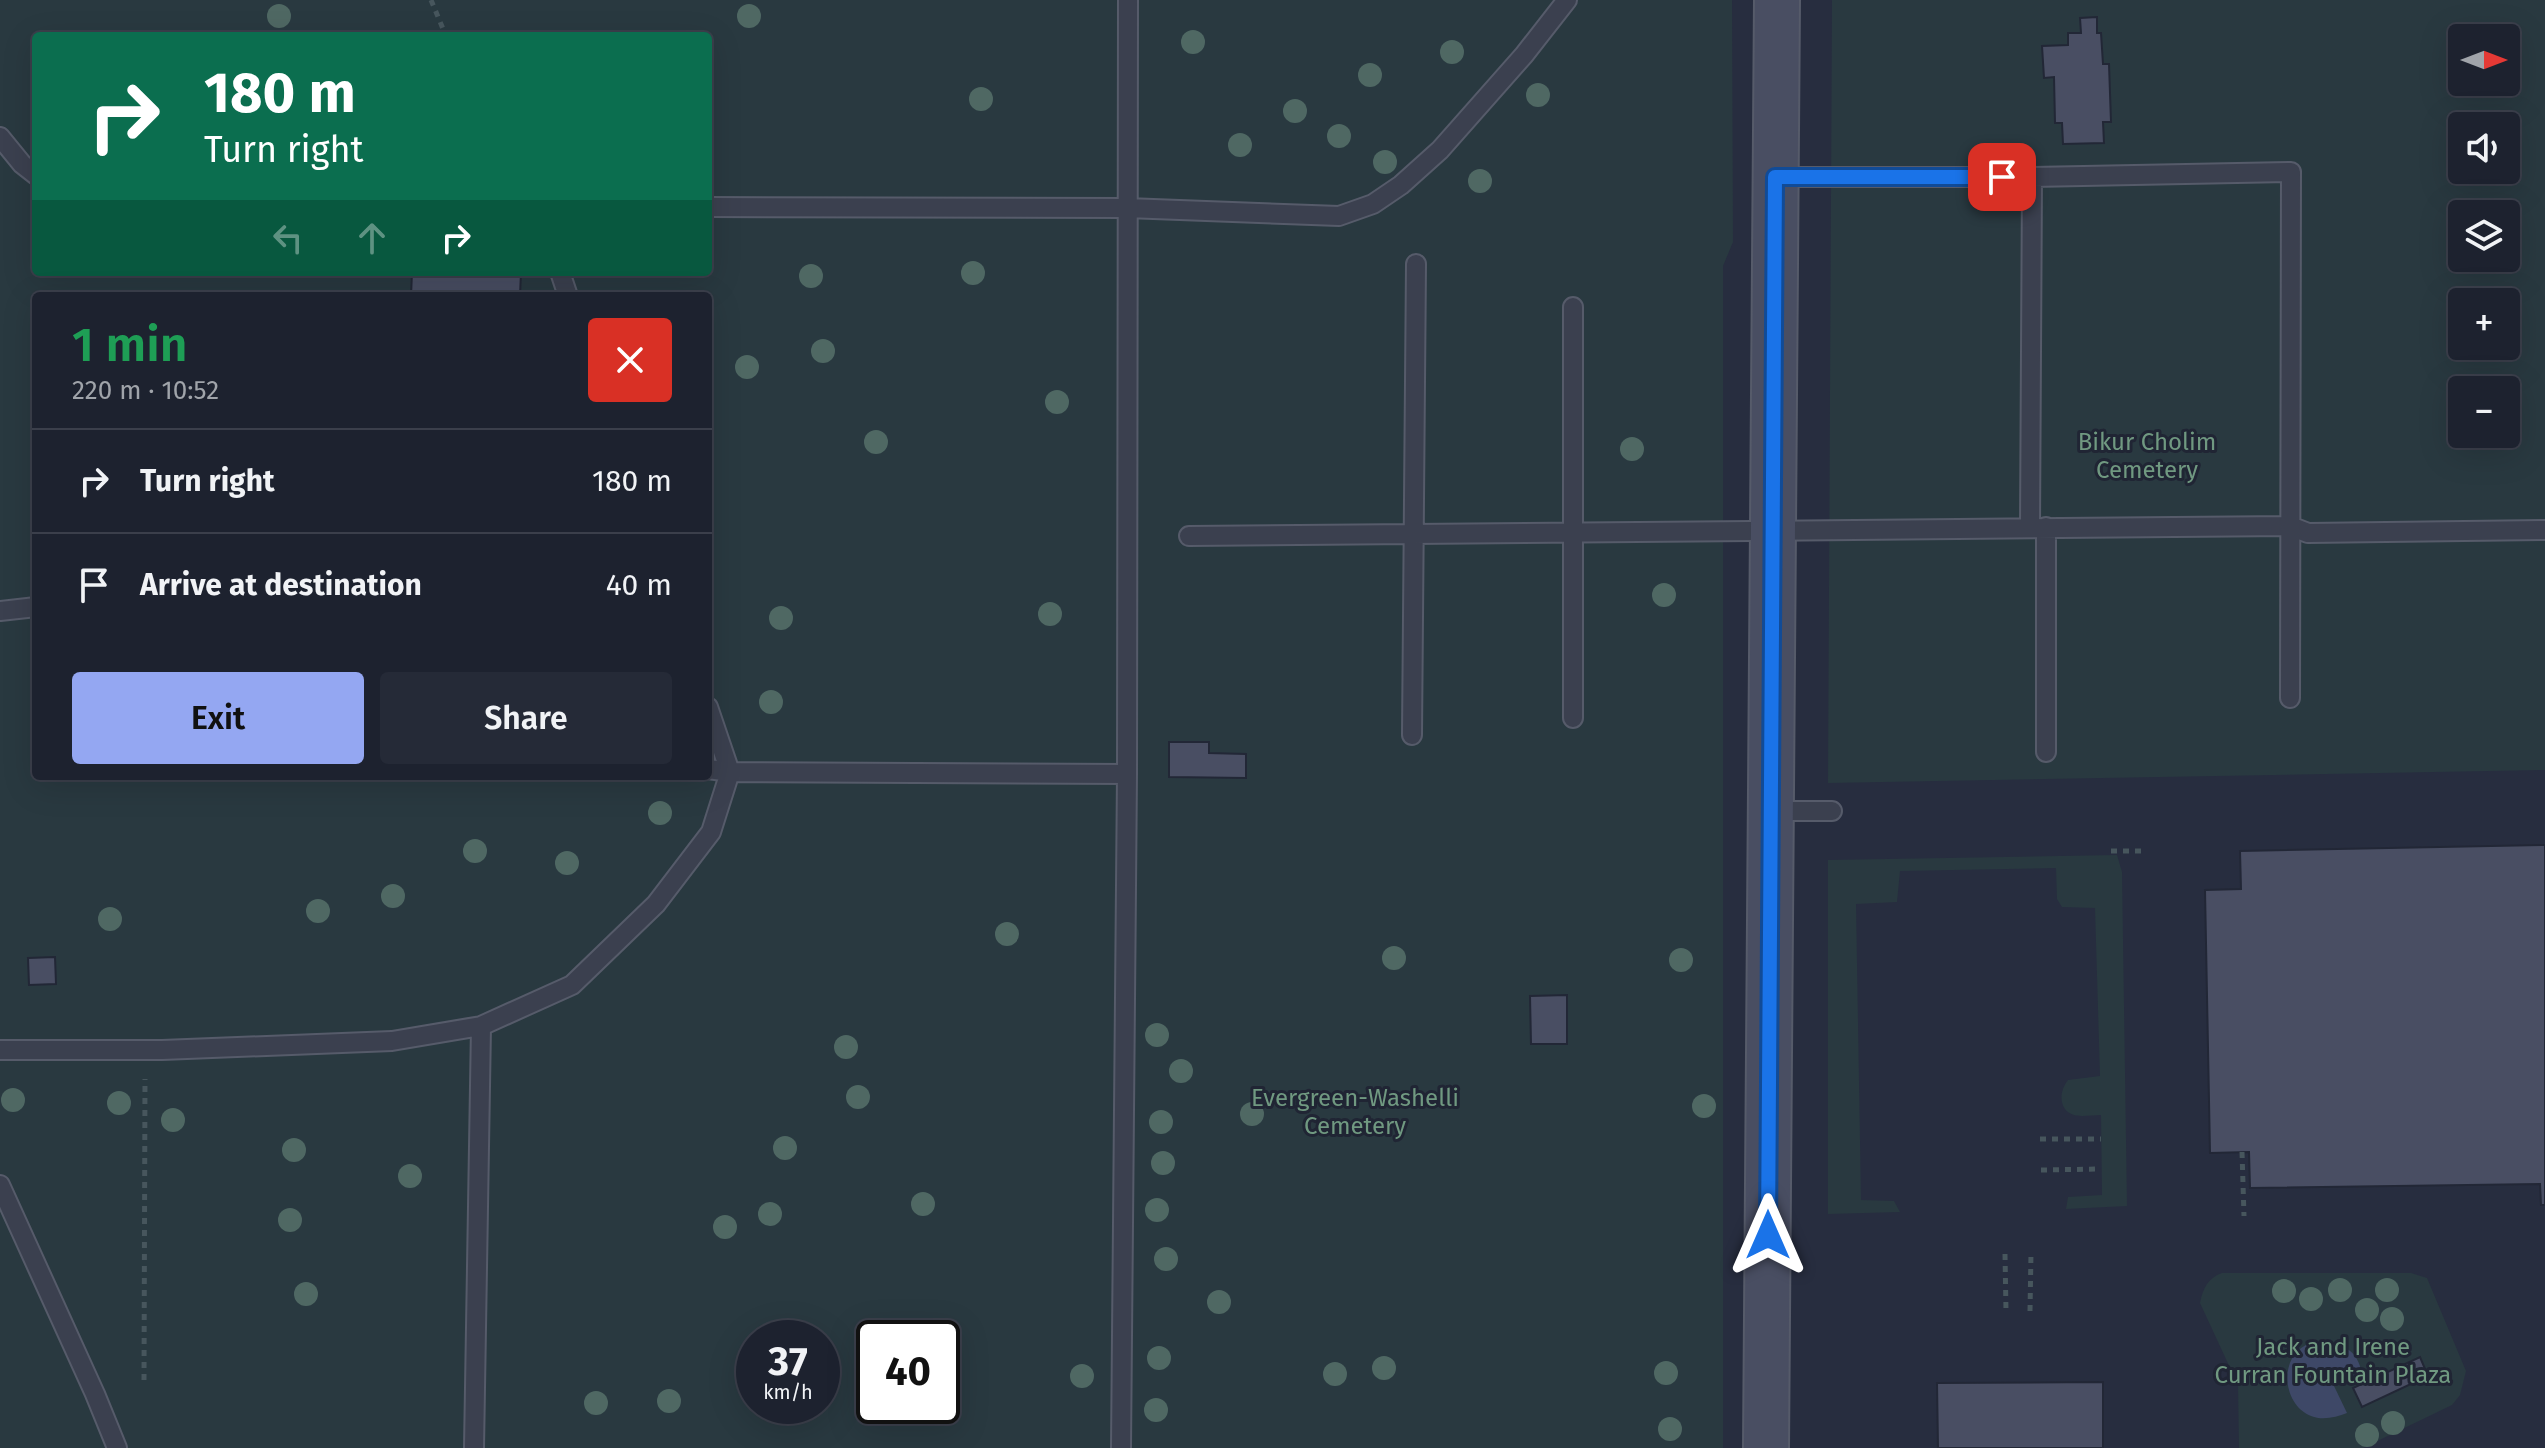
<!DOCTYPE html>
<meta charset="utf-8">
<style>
:root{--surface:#1d222f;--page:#252a37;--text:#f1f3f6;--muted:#a0a4aa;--line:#3b3f4b;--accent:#94a7f2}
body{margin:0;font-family:"Fira Sans",sans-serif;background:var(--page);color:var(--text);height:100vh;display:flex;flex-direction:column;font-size:30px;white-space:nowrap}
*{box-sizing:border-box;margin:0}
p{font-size:26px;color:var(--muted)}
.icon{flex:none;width:44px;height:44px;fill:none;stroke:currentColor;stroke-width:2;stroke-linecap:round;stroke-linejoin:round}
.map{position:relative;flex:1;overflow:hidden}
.sheet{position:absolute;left:32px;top:292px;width:680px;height:488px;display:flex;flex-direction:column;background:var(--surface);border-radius:8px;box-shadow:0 8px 32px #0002,0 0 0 2px var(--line)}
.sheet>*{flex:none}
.banner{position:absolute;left:32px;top:32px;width:680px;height:244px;border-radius:8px;box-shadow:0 8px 32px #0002,0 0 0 2px var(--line);background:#0b6e4f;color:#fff;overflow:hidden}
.needle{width:52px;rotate:90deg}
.fabs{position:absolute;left:2448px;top:24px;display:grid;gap:16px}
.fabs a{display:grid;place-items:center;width:72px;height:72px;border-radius:8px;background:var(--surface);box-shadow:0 8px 32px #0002,0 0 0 2px var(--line);font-size:40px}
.speed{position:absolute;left:736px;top:1320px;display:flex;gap:16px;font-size:40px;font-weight:700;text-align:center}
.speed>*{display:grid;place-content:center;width:104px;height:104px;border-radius:50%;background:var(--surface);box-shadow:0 8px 32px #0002,0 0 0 2px var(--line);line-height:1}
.speed small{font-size:20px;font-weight:400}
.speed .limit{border:4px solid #111;border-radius:12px;background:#fff;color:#111}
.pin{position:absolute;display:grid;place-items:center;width:68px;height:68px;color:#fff;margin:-34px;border-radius:16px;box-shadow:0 4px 12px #0006}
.me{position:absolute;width:88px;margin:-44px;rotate:0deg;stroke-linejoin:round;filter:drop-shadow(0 0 6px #0008)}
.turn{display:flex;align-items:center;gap:28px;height:168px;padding:0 40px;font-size:36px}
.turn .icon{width:104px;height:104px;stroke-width:2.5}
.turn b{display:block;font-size:56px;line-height:68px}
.lanes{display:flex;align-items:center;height:76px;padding:0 40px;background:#0003;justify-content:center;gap:40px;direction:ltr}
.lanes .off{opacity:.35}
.round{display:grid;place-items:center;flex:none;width:84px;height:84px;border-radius:8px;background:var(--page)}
.headline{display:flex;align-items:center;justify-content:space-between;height:136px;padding:0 40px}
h1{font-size:48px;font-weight:600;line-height:60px;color:#1e9e55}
.cta{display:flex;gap:16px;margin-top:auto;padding:16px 40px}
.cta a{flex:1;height:92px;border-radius:8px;background:var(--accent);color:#111;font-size:32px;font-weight:600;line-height:92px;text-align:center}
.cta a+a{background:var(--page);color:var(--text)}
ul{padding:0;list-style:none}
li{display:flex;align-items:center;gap:24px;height:104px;padding:0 40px;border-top:2px solid var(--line)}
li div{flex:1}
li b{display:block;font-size:30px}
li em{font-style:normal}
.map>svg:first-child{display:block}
.green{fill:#293940;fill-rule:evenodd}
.water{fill:#3e4867}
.building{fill:#494e63;stroke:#222736;stroke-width:2}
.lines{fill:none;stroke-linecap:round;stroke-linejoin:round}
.lane-casing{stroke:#565b6a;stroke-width:22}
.secondary-casing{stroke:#565b6a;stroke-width:48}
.path{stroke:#47565d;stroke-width:5;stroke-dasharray:6 6;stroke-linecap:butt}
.lane{stroke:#3b404f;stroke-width:18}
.secondary{stroke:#494e62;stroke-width:44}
.tree{fill:#4f6863}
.route-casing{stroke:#114b97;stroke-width:20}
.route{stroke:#1a73e8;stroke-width:14}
.labels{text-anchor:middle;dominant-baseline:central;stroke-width:6;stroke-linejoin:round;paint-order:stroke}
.park-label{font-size:24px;fill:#709981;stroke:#202534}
</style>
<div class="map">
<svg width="2545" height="1448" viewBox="0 0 2545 1448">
<rect width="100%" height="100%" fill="#272d3f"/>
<path class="green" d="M 0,0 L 1732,0 L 1733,242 L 1723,266 L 1723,1448 L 0,1448 ZM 36,36 L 708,36 L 708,272 L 36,272 ZM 36,296 L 708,296 L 708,776 L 36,776 ZM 754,1338 L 822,1338 L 822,1406 L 754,1406 ZM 874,1338 L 942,1338 L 942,1406 L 874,1406 Z
M 1832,0 L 2545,0 L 2545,770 L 1828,783 ZM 2462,38 L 2506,38 L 2506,82 L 2462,82 ZM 2462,126 L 2506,126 L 2506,170 L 2462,170 ZM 2462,214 L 2506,214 L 2506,258 L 2462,258 ZM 2462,302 L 2506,302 L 2506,346 L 2462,346 ZM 2462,390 L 2506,390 L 2506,434 L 2462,434 Z
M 2117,855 L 2122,872 L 2127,1206 L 2066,1209 L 2068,1197 L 2102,1195 L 2101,1115 C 2093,1115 2081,1117 2074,1115 C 2058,1110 2059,1091 2068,1080 L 2100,1076 L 2095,908 L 2062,907 L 2057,899 L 2056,868 L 1900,871 L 1897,902 L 1856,904 L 1861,1200 L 1894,1201 L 1900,1212 L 1828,1214 L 1828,860 Z
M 2222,1273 L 2411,1273 L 2427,1278 L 2466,1371 L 2460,1395 L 2452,1405 L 2363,1448 L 2239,1448 L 2238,1385 L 2200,1303 C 2203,1288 2208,1278 2222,1273 Z"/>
<path class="water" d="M 2325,1342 C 2346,1345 2357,1351 2362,1373 L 2334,1386 L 2347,1413 C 2336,1417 2323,1421 2311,1416 C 2283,1405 2278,1359 2306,1345 C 2311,1343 2319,1343 2325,1342 Z"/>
<path class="building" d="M 2097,17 L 2097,33 L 2101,33 L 2103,64 L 2109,64 L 2111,122 L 2103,122 L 2104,143 L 2063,144 L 2062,123 L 2055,123 L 2054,77 L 2044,78 L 2042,46 L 2068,45 L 2068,33 L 2081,33 L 2080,18 Z
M 412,272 L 521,272 L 520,296 L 411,296 Z
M 1169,742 L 1209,742 L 1209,753 L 1246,754 L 1246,778 L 1169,777 Z
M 2545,845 L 2545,1205 L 2541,1205 L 2540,1184 L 2250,1188 L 2249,1152 L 2210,1153 L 2205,890 L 2241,889 L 2240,851 Z
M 55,957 L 56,984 L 29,985 L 28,958 Z
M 1567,995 L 1567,1044 L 1531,1044 L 1530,996 Z
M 2420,1357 L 2428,1376 L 2362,1407 L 2353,1388 Z
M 2103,1382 L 2103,1448 L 1938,1448 L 1937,1383 Z"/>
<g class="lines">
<g class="lane-casing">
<path id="lane" d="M 0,137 L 22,164 L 36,175
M 1776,177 L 2032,177 L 2291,172 L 2290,698
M 708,207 L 1127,208 L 1339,216 L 1373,204 L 1401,185 L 1440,150 L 1524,55 L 1567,0
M 560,272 L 568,296
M 1573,307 L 1573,718
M 2046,527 L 2046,752
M 2030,528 L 2032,177
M 1189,536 L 2290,526 L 2308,533 L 2545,530
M 0,611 L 36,607
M 708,707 L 730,772 L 708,769
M 1412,735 L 1416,264
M 1127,774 L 1128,0
M 1771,811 L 1832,811
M 481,1026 L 572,985 L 656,904 L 711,832 L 730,772 L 1127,774 L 1121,1448
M 0,1050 L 162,1050 L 392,1041 L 481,1026 L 474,1448
M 0,1185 L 95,1394 L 117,1448"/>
</g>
<g class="secondary-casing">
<path id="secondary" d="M 1766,1448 L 1777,0"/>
</g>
<path class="path" d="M 431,0 L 446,36
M 2111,851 L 2143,851
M 2040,1139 L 2101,1139
M 2242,1152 L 2244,1216
M 2041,1170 L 2101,1169
M 2005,1254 L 2006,1311
M 2030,1311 L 2031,1253
M 144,1380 L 145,1079"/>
<use href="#lane" class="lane"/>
<use href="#secondary" class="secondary"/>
</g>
<g class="tree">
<circle cx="279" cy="16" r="12"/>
<circle cx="749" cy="16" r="12"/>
<circle cx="1193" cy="42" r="12"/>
<circle cx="1452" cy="52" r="12"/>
<circle cx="1370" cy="75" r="12"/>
<circle cx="1538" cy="95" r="12"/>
<circle cx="981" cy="99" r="12"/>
<circle cx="1295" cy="111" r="12"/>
<circle cx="1339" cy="136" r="12"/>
<circle cx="1240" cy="145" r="12"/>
<circle cx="1385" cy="162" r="12"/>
<circle cx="1480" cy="181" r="12"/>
<circle cx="973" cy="273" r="12"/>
<circle cx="811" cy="276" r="12"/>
<circle cx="823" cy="351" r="12"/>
<circle cx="747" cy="367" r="12"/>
<circle cx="1057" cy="402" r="12"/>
<circle cx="876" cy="442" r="12"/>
<circle cx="1632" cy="449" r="12"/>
<circle cx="1664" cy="595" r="12"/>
<circle cx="1050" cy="614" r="12"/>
<circle cx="781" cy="618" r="12"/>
<circle cx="771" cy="702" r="12"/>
<circle cx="660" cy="813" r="12"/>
<circle cx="475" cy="851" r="12"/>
<circle cx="567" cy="863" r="12"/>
<circle cx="393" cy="896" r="12"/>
<circle cx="318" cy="911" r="12"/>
<circle cx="110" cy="919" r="12"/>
<circle cx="1007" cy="934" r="12"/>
<circle cx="1394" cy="958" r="12"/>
<circle cx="1681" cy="960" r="12"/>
<circle cx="1157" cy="1035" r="12"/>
<circle cx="846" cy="1047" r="12"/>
<circle cx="1181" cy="1071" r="12"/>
<circle cx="858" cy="1097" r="12"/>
<circle cx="13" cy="1100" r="12"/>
<circle cx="119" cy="1103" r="12"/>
<circle cx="1704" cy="1106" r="12"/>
<circle cx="1252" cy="1114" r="12"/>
<circle cx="173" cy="1120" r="12"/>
<circle cx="1161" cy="1122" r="12"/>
<circle cx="785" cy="1148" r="12"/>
<circle cx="294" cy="1150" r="12"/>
<circle cx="1163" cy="1163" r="12"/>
<circle cx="410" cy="1176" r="12"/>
<circle cx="923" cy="1204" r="12"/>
<circle cx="1157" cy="1210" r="12"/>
<circle cx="770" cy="1214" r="12"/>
<circle cx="290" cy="1220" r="12"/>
<circle cx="725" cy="1227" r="12"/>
<circle cx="1166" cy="1259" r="12"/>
<circle cx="2340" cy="1290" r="12"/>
<circle cx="2387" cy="1290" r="12"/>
<circle cx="2284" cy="1291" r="12"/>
<circle cx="306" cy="1294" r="12"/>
<circle cx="2311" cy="1299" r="12"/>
<circle cx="1219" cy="1302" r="12"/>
<circle cx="2367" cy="1310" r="12"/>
<circle cx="2392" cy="1319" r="12"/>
<circle cx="1159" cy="1358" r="12"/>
<circle cx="1384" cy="1368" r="12"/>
<circle cx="1666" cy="1373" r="12"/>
<circle cx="1335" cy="1374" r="12"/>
<circle cx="1082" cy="1376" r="12"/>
<circle cx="669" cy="1401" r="12"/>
<circle cx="596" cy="1403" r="12"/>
<circle cx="1156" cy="1410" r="12"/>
<circle cx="2393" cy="1423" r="12"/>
<circle cx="1670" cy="1429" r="12"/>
<circle cx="2367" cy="1435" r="12"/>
</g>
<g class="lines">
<g class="route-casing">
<path id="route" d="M 1768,1235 L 1775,177 L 2002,177"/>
</g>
<use href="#route" class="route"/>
</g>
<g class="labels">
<g class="park-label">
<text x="2147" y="442">Bikur Cholim<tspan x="2147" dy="28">Cemetery</tspan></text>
<text x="1355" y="1098">Evergreen-Washelli<tspan x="1355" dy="28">Cemetery</tspan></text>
<text x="2333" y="1347">Jack and Irene<tspan x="2333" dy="28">Curran Fountain Plaza</tspan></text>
</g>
</g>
</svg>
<div class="fabs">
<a><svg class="needle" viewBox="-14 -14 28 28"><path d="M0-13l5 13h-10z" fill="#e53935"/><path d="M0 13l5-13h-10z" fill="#a0a4aa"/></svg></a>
<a><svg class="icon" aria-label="sound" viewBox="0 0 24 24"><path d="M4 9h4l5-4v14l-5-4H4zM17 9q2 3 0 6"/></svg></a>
<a><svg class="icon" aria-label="layers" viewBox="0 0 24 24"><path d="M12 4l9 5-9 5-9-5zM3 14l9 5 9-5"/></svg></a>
<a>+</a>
<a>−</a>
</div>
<div class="speed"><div>37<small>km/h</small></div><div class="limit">40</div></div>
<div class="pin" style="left:2002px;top:177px;background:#d93025"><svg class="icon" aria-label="arrive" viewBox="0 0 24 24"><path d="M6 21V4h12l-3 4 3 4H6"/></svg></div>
<svg class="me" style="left:1768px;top:1235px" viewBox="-20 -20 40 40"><path d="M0-17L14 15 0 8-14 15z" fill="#1a73e8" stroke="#fff" stroke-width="4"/></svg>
<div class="banner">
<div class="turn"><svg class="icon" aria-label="right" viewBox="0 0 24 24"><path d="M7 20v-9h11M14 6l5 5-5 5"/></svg><div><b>180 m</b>Turn right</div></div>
<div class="lanes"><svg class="icon off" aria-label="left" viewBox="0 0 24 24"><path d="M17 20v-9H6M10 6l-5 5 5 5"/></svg><svg class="icon off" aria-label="ahead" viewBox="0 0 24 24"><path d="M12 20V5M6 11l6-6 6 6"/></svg><svg class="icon" aria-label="right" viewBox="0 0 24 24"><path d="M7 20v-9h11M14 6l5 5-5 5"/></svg></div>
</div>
<section class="sheet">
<div class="headline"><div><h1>1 min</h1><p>220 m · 10:52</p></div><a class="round" style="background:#d93025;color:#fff"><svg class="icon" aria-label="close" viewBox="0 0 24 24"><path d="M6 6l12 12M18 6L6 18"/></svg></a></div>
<ul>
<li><svg class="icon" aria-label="right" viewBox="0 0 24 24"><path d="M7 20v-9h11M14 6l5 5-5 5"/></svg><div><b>Turn right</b></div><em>180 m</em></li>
<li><svg class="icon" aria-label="arrive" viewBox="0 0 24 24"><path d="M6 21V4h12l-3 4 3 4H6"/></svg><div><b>Arrive at destination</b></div><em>40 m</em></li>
</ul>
<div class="cta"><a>Exit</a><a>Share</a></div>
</section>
</div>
